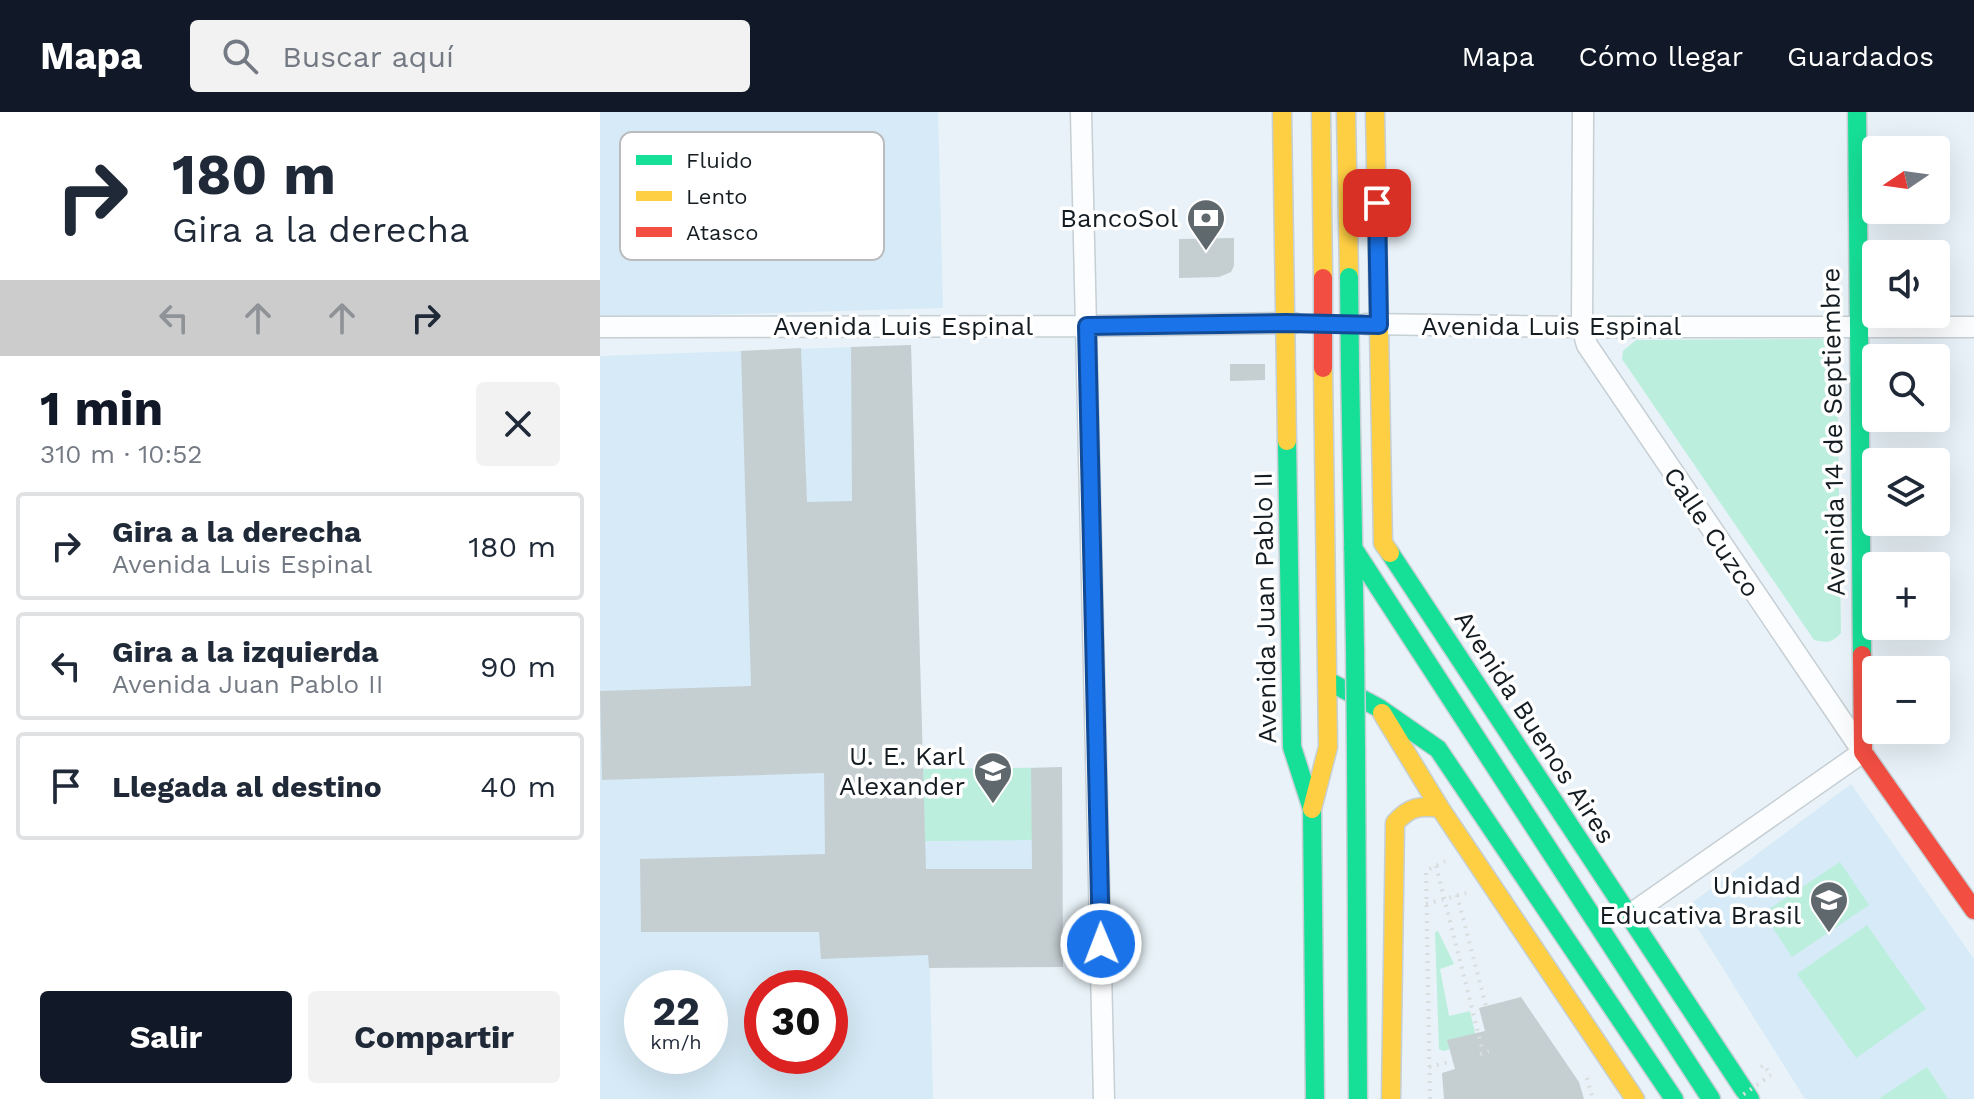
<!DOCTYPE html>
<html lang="es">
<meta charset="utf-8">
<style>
:root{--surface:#fff;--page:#f2f2f3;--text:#1f2937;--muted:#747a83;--line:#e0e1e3;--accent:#111827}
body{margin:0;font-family:"Work Sans",sans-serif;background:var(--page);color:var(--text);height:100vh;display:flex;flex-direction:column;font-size:30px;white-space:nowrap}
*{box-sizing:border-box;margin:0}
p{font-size:26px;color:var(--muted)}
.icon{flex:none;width:44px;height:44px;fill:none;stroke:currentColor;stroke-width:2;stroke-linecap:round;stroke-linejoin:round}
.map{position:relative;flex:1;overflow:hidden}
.details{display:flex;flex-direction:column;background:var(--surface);width:600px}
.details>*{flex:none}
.guide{background:#fff;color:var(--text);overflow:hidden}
.needle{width:52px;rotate:257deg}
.buttons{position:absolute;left:1262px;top:24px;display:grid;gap:16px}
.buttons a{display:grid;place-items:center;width:88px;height:88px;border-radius:8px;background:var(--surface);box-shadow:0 8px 32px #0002;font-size:40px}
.speed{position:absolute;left:24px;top:858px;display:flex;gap:16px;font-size:40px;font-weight:700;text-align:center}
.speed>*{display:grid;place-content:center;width:104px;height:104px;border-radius:50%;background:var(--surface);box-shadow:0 8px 32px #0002;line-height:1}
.speed small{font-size:20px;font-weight:400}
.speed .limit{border:12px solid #d22;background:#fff;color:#111}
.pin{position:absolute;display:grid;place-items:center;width:68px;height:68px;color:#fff;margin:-34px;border-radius:16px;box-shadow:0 4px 12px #0006}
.me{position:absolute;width:88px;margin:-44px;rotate:359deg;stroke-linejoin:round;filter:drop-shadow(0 0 6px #0008)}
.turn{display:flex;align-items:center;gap:28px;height:168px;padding:0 40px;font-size:36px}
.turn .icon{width:104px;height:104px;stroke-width:2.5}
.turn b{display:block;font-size:56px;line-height:68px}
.lanes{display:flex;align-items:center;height:76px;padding:0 40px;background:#0003;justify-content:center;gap:40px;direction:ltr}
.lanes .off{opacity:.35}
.round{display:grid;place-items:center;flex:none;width:84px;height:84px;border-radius:8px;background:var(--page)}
.head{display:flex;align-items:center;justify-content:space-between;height:136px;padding:0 40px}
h1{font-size:48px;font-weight:700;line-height:60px;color:var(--accent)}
.primary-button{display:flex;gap:16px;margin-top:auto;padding:16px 40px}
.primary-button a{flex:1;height:92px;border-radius:8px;background:var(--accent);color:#fff;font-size:32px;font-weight:700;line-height:92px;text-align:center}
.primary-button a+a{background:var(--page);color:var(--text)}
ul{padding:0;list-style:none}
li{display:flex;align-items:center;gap:24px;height:108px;margin:0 16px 12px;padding:0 24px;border:4px solid var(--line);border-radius:8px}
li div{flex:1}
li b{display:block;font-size:30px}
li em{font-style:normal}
header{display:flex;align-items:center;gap:48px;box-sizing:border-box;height:112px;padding:0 40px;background:var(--accent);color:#fff}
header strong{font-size:38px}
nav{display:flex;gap:44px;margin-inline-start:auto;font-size:28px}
.search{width:560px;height:72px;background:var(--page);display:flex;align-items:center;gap:20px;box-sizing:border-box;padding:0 28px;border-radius:8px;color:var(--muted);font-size:30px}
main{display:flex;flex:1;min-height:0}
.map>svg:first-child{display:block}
.built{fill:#d6ebf7;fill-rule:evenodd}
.green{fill:#bbeedc}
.building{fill:#c5cfd2}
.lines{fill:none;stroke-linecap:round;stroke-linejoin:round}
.street-casing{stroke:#c6cfd4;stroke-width:23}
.fast-casing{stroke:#c6cfd4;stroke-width:21}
.slow-casing{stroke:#c6cfd4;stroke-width:21}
.jam-casing{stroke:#c6cfd4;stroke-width:21}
.path{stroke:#daddde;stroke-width:4;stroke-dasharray:2 6;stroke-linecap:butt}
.street{stroke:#fcfdfe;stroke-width:20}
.fast{stroke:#16e098;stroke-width:18}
.slow{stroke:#ffcf43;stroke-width:18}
.jam{stroke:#f24e42;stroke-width:18}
.fast-bridge-casing{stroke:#c6cfd4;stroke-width:21;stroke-linecap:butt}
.jam-bridge-casing{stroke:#c6cfd4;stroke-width:21;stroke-linecap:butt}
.path-bridge{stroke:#daddde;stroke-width:4;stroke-dasharray:2 6;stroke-linecap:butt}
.fast-bridge{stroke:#16e098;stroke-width:18}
.jam-bridge{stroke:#f24e42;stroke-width:18}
.route-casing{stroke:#114b97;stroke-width:20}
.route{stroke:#1a73e8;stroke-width:14}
.labels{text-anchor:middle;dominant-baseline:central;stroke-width:7;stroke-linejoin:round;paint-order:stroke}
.poi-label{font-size:26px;fill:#151d22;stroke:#fff;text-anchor:end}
.street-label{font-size:26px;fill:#151d22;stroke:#fff}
.key{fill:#fff;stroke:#b9bbbd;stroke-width:2}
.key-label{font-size:22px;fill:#151d22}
</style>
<header>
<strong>Mapa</strong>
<div class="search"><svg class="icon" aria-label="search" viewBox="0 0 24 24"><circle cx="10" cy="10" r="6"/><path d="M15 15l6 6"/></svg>Buscar aquí</div>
<nav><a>Mapa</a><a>Cómo llegar</a><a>Guardados</a></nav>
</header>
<main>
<section class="details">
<div class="guide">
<div class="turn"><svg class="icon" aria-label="right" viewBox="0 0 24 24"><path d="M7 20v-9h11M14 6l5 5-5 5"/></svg><div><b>180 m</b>Gira a la derecha</div></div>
<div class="lanes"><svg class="icon off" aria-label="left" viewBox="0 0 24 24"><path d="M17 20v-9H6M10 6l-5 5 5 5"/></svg><svg class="icon off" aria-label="ahead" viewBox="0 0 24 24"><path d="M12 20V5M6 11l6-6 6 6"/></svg><svg class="icon off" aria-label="ahead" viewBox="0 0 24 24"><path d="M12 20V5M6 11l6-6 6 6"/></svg><svg class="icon" aria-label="right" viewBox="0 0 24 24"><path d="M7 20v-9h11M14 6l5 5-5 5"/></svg></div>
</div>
<div class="head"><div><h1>1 min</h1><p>310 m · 10:52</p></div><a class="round"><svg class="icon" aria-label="close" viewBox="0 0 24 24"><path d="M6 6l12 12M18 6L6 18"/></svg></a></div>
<ul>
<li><svg class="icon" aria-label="right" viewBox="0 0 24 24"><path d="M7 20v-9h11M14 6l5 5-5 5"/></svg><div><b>Gira a la derecha</b><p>Avenida Luis Espinal</p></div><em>180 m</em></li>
<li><svg class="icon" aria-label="left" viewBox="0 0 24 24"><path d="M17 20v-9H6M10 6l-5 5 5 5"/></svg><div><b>Gira a la izquierda</b><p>Avenida Juan Pablo II</p></div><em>90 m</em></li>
<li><svg class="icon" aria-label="arrive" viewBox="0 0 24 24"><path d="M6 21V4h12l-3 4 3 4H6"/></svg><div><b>Llegada al destino</b></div><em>40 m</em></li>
</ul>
<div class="primary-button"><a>Salir</a><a>Compartir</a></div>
</section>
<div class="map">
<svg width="1374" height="987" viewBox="0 0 1374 987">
<rect width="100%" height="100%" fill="#e8f2f8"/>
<path class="built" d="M 0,0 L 338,0 L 343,196 L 0,206 Z
M 311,233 L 323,657 L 462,655 L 463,781 L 328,783 L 333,987 L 0,987 L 0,244 ZM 42,876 L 110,876 L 110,944 L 42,944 ZM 162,876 L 230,876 L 230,944 L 162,944 Z
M 1251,672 L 1374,847 L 1374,987 L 1205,987 L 1085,796 Z"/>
<path class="green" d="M 1223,227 L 1233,233 L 1237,241 L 1241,521 C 1232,531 1227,531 1214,528 L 1022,247 L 1023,239 L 1036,228 Z
M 431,656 L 432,728 L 325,729 L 323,657 Z
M 1240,750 L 1269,793 L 1192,845 L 1163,801 Z
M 1267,813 L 1326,897 L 1256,946 L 1197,862 Z
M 838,819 L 854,852 L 840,857 L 849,904 L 870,899 L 877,929 L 843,939 L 839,937 L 835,820 Z
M 1327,955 L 1348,987 L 1278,987 Z"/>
<path class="building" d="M 634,126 L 634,154 L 631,160 L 619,165 L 579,166 L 579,127 Z
M 311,233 L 326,757 L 432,757 L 431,656 L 462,655 L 463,855 L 329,856 L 328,843 L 221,847 L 219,820 L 41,820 L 40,747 L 225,742 L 224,661 L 2,668 L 0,579 L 151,574 L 141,239 L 201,236 L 207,390 L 252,389 L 251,235 Z
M 630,252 L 665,252 L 665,268 L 630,269 Z
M 921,885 L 979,970 L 984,987 L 844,987 L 842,961 L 855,957 L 847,928 L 885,919 L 879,896 Z"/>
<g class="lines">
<g class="street-casing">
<path id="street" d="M 481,0 L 504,987
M 983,0 L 982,215 L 987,233 L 1263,640 L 1028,804
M 766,212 L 982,215 L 1374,215
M 0,215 L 487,214 L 694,211"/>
</g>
<g class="fast-casing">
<path id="fast" d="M 1257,0 L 1262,543
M 750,256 L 755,536
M 687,329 L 692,635 L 712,697 L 715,987
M 753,436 L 1111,987
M 790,441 L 1150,987
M 728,569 L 779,596 L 838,637 L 1074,987
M 756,639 L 758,987"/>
</g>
<g class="slow-casing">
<path id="slow" d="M 682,0 L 687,329
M 721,0 L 723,166
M 746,0 L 749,165
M 775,0 L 783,431 L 790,441
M 782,601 L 840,696 L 1035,987
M 712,697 L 728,635 L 723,256
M 791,987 L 795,711 C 809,695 820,693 840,696"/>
</g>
<g class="jam-casing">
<path id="jam" d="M 1262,543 L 1263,640 L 1374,798"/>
</g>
<path class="path" d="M 836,754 L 883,940
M 857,783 L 886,894
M 826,792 L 866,781
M 880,942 L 889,939
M 829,955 L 853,949
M 1161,955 L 1164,953 L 1171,963
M 987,966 L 993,987
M 830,987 L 826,759 L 845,749"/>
<use href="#street" class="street"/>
<use href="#fast" class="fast"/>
<use href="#slow" class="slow"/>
<use href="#jam" class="jam"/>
<g class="fast-bridge-casing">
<path id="fast-bridge" d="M 749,165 L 750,256
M 755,536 L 756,639"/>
</g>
<g class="jam-bridge-casing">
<path id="jam-bridge" d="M 723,166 L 723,256"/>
</g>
<path class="path-bridge" d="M 1137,987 L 1171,963"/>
<use href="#fast-bridge" class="fast-bridge"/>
<use href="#jam-bridge" class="jam-bridge"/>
</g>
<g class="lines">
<g class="route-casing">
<path id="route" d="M 501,832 L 487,214 L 686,211 L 779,213 L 777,91"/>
</g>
<use href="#route" class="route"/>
</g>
<defs>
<g id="bank-pin" transform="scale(2)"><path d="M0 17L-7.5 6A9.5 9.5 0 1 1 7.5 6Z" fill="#5f686d" stroke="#fff"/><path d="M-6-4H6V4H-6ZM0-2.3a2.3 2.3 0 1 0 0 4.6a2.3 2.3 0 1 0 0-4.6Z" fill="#fff"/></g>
<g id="school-pin" transform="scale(2)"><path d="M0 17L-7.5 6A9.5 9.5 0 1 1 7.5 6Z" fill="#5f686d" stroke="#fff"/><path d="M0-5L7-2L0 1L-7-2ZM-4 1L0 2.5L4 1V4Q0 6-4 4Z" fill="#fff"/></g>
</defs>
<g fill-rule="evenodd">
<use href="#bank-pin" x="606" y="106"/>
<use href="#school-pin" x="393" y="659"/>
<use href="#school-pin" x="1229" y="788"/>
</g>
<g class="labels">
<g class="poi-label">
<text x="578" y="106">BancoSol</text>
<text x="365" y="644">U. E. Karl<tspan x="365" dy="30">Alexander</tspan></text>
<text x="1201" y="773">Unidad<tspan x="1201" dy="30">Educativa Brasil</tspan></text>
</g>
<g class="street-label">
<text x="303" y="214">Avenida Luis Espinal</text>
<text x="951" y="214">Avenida Luis Espinal</text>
<text transform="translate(1233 320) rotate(-91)">Avenida 14 de Septiembre</text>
<text transform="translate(1112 420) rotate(56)">Calle Cuzco</text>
<text transform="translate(665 496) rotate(-91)">Avenida Juan Pablo II</text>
<text transform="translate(935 615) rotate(57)">Avenida Buenos Aires</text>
</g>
</g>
<rect x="20" y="20" width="264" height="128" rx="12" class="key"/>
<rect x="36" y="43" width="36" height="10" fill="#16e098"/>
<rect x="36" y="79" width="36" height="10" fill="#ffcf43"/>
<rect x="36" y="115" width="36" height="10" fill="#f24e42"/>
<g class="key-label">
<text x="86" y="56">Fluido</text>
<text x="86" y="92">Lento</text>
<text x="86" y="128">Atasco</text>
</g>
</svg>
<div class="buttons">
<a><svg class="needle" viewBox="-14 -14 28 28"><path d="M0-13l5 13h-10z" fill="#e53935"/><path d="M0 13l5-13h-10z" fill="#747a83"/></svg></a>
<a><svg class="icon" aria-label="sound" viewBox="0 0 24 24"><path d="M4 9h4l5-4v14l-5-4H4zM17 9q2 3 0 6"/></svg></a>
<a><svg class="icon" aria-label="search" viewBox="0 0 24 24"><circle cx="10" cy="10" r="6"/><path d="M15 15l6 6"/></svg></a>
<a><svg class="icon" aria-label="layers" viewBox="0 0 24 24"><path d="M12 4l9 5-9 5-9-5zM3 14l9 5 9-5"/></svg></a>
<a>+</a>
<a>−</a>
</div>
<div class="speed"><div>22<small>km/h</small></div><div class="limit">30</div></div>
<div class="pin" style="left:777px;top:91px;background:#d93025"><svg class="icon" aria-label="arrive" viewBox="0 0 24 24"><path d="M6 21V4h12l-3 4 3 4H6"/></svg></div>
<svg class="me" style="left:501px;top:832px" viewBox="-20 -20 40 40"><circle r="17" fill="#1a73e8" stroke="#fff" stroke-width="3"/><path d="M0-11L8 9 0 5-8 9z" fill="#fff"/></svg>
</div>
</main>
